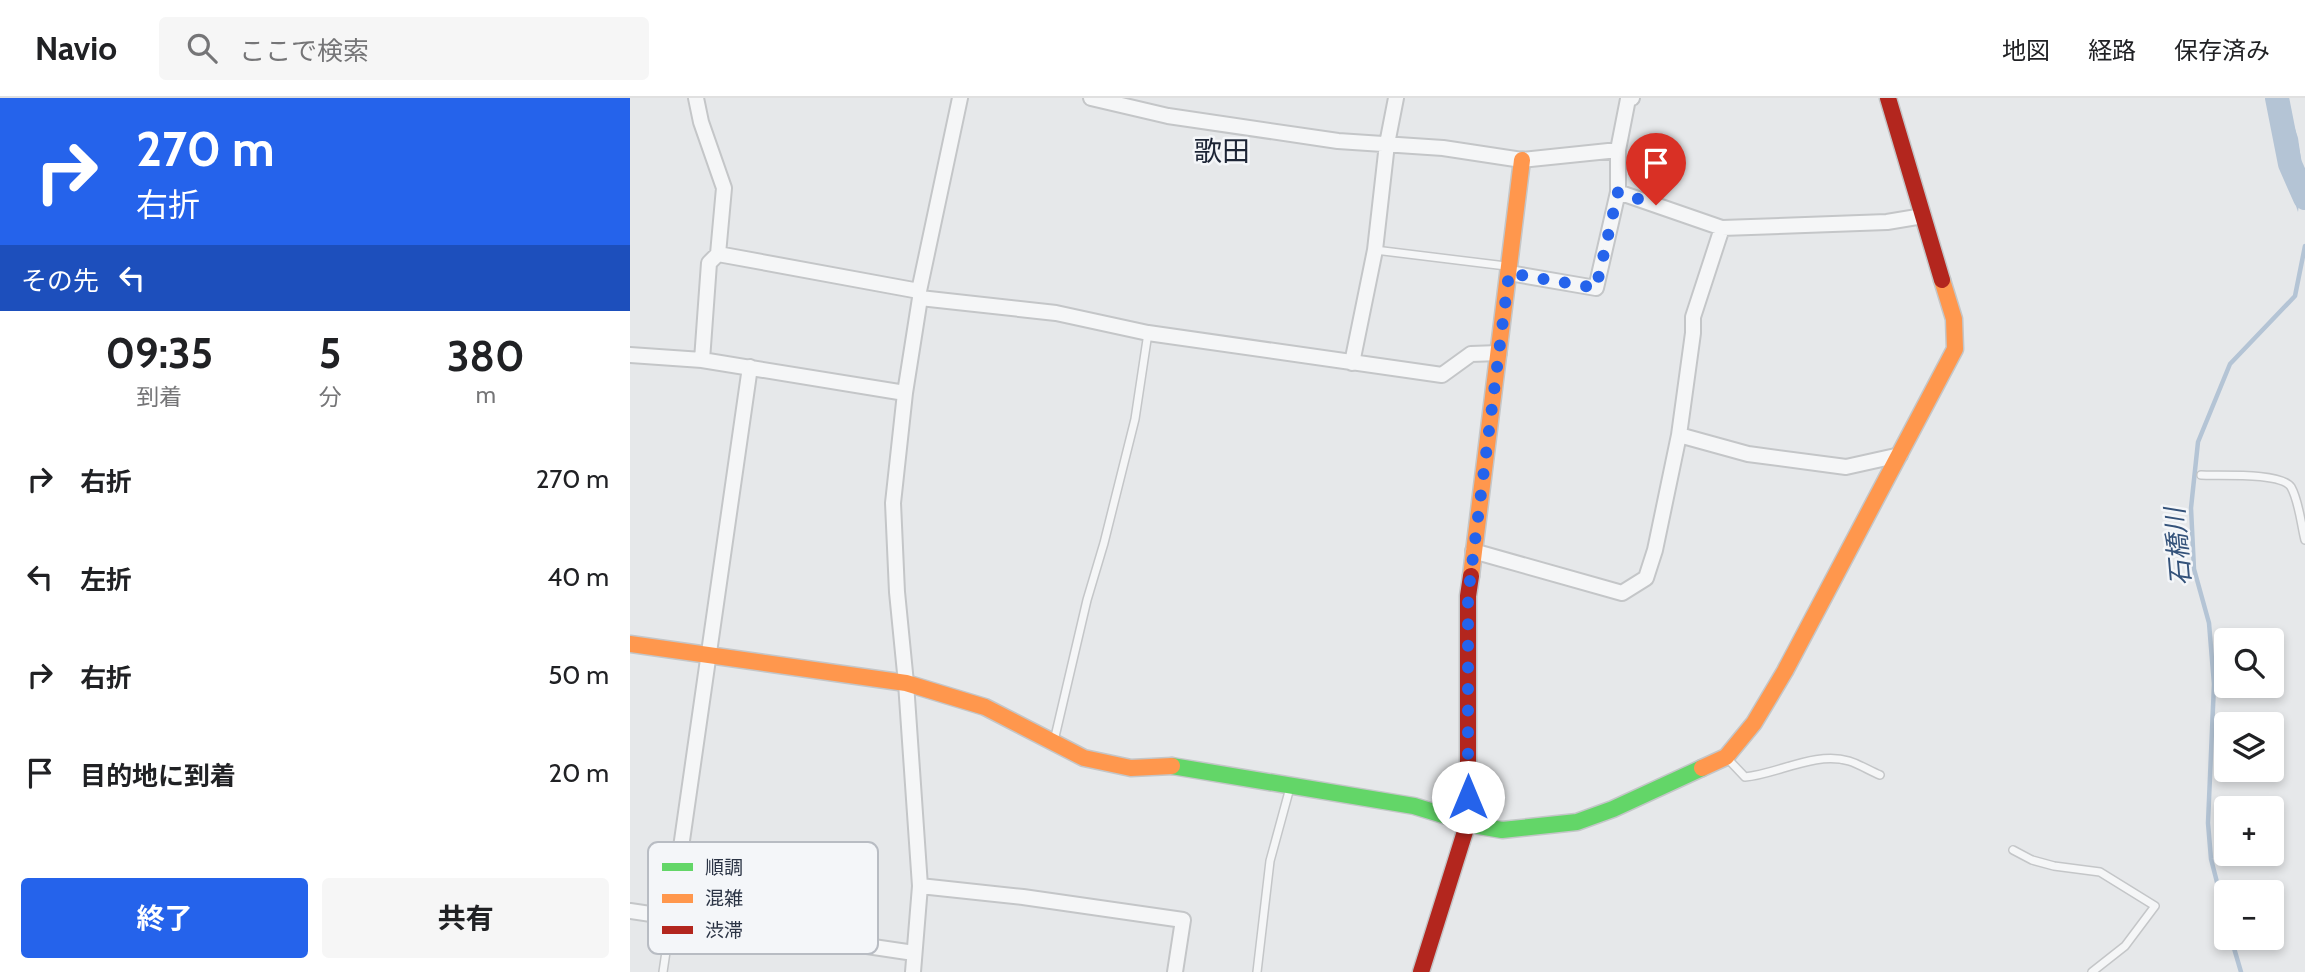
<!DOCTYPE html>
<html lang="ja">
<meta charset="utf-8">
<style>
:root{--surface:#fff;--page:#f6f6f6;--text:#202124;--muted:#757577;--line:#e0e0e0;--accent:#2563eb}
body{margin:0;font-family:Cabin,"Noto Sans JP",sans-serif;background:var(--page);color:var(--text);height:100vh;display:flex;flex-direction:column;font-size:26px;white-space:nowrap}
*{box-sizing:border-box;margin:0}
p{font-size:23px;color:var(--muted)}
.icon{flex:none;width:38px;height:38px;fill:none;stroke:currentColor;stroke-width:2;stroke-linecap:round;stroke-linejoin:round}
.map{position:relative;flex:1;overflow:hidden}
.side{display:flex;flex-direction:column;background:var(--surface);width:630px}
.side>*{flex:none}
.guide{background:#2563eb;color:#fff;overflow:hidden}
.fabs{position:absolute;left:1584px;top:530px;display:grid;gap:14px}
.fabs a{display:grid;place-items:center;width:70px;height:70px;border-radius:7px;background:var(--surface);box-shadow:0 4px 10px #0003;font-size:35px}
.pin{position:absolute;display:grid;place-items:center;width:60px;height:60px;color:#fff;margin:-72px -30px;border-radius:50% 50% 50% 0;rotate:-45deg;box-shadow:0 0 7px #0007}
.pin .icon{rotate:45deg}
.me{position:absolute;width:77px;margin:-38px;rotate:0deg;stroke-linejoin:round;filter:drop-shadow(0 0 5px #0008)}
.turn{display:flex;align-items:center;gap:24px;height:147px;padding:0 21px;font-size:32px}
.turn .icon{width:91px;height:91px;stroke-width:2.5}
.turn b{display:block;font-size:49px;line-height:60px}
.then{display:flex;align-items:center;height:66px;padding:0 21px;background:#0003;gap:14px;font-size:26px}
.eta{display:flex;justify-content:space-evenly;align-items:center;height:119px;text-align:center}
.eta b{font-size:42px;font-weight:700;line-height:49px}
.action{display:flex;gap:14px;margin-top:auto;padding:14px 21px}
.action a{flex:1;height:80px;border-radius:7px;background:var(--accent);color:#fff;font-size:28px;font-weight:700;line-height:80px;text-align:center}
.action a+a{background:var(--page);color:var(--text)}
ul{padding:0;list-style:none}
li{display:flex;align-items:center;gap:21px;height:98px;padding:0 21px}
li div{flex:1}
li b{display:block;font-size:26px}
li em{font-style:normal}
header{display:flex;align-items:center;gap:42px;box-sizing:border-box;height:98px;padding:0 35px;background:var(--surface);border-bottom:2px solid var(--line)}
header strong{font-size:33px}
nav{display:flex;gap:38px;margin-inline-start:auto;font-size:24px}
.search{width:490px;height:63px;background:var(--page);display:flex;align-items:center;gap:18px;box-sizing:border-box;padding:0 24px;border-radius:7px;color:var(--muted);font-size:26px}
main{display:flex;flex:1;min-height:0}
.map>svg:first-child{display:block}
.water{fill:#b4c4d5}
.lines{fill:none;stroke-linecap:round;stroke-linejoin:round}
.stream{stroke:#b4c4d5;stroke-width:4.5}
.river{stroke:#b4c4d5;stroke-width:24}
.lane-casing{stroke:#c4c6c8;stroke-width:10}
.street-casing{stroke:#c4c6c8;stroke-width:18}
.fast-casing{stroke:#c4c6c8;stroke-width:19}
.slow-casing{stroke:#c4c6c8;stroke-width:19}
.jam-casing{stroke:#c4c6c8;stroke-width:19}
.lane{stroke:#f5f6f7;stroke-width:7}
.street{stroke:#f5f6f7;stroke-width:14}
.fast{stroke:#63d668;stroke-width:16}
.slow{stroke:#ff974d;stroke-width:16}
.jam{stroke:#b3261e;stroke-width:16}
.route{stroke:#2563eb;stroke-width:12;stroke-dasharray:0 21.6}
.labels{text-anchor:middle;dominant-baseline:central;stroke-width:5;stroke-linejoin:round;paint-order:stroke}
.water-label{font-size:26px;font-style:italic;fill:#34527a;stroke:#f4f6f9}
.quarter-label{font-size:28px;fill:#1d2536;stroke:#f4f6f9}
.key{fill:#f4f6f9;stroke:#b8bcc3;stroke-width:2}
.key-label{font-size:19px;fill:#2b3445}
</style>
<header>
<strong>Navio</strong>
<div class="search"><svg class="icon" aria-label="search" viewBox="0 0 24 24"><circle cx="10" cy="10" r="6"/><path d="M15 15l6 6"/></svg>ここで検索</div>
<nav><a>地図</a><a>経路</a><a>保存済み</a></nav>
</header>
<main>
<section class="side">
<div class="guide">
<div class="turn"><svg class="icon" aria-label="right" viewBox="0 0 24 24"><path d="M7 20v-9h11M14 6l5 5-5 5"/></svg><div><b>270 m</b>右折</div></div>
<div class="then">その先<svg class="icon" aria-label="left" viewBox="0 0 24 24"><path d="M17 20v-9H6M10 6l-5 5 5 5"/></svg></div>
</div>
<div class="eta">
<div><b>09:35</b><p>到着</p></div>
<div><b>5</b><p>分</p></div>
<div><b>380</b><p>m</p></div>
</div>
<ul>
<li><svg class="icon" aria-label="right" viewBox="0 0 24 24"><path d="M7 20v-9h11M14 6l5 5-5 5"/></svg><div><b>右折</b></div><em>270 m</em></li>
<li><svg class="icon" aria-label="left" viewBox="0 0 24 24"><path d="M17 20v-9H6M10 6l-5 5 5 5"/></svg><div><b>左折</b></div><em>40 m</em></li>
<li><svg class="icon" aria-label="right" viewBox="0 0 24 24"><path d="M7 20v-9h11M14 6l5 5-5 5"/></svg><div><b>右折</b></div><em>50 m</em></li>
<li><svg class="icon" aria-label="arrive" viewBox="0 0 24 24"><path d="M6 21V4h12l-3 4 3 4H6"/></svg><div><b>目的地に到着</b></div><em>20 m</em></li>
</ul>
<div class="action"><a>終了</a><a>共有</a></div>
</section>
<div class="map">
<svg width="1675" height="874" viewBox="0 0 1675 874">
<rect width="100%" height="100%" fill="#e6e8ea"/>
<path class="water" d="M 1640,0 L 1655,0 L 1668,40 L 1673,75 L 1668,114 L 1658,83 Z"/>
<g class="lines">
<path class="stream" d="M 1596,819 L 1581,761 L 1578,725 L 1584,586 L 1579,525 L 1564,471 L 1561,410 L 1568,344 L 1600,266 L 1665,198 L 1675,148
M 1601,840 L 1611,874"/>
<path class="river" d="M 1647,0 L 1660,66 L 1675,100"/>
<g class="lane-casing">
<path id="lane" d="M 745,152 L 876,168
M 1571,377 C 1589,378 1651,374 1661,389 C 1669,403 1671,426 1675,442
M 424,643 L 457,502 L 474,445 L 505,321 L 518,235
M 1096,659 L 1115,679 C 1148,676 1185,653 1219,663 C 1229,666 1240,673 1250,677
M 1383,752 L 1402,762 L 1424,768 L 1470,774 L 1525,808 L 1495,848 L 1462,874
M 33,874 L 41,820
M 627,874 L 640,763 L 661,686"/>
</g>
<g class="street-casing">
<path id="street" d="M 66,0 L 71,24 L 94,90 L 88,156 L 79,165 L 72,262
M 461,0 L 538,18 L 708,43 L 813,50 L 892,62 L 988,52
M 988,94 L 1092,130 L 1257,124 L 1293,118
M 88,156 L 289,193 L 290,200 L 426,215 L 518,235 L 812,277 L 841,256 L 869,255
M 879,175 L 966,190 L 988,94 L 988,52 L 998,1 L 1002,0
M 289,193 L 330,0
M 0,257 L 72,262 L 275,295
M 722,265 L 745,152 L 757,46 L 766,0
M 1049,337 L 1118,356 L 1216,369 L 1270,357
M 843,453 L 992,495 L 1016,480 L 1025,452 L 1049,337 L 1063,235 L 1063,219 L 1092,130
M 290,788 L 393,799 L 553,822 L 545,874
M 0,813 L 284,855
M 41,819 L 120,269
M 283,874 L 290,788 L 276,585 L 267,494 L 263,405 L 275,295 L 290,200"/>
</g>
<g class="fast-casing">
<path id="fast" d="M 542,668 L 784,708 L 849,728 L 872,732 L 947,724 L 983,711 L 1072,670"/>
</g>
<g class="slow-casing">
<path id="slow" d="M 841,478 L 892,62
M 0,546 L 276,585 L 355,609 L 454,660 L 501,670 L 542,668
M 1072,670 L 1096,659 L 1124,625 L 1155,573 L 1325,251 L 1324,221 L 1312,182"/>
</g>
<g class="jam-casing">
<path id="jam" d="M 1258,0 L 1312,182
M 791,874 L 838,724 L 838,498 L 841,478"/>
</g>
<use href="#lane" class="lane"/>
<use href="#street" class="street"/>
<use href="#fast" class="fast"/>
<use href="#slow" class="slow"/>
<use href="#jam" class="jam"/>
</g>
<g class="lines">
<path class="route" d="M 838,699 L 838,498 L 879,175 L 966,190 L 988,94 L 1026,107"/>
</g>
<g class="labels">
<g class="water-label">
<text transform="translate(1548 449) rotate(-95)">石橋川</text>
</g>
<g class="quarter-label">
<text x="592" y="53">歌田</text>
</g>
</g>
<rect x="18" y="744" width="230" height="112" rx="10" class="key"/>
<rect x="32" y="765" width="31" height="8" fill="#63d668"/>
<rect x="32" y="796" width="31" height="9" fill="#ff974d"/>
<rect x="32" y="828" width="31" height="8" fill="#b3261e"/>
<g class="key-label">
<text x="75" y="776">順調</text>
<text x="75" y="807">混雑</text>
<text x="75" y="839">渋滞</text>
</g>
</svg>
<div class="fabs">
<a><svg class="icon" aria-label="search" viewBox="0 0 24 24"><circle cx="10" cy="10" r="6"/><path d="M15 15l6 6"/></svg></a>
<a><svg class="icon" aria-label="layers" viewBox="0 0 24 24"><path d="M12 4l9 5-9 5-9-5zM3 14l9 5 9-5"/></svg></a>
<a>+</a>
<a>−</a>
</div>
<div class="pin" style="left:1026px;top:107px;background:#d93025"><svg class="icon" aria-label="arrive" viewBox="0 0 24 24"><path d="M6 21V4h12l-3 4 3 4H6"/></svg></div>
<svg class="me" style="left:838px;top:699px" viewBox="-20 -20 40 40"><circle r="19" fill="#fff"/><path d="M0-13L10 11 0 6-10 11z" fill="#2563eb"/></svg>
</div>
</main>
